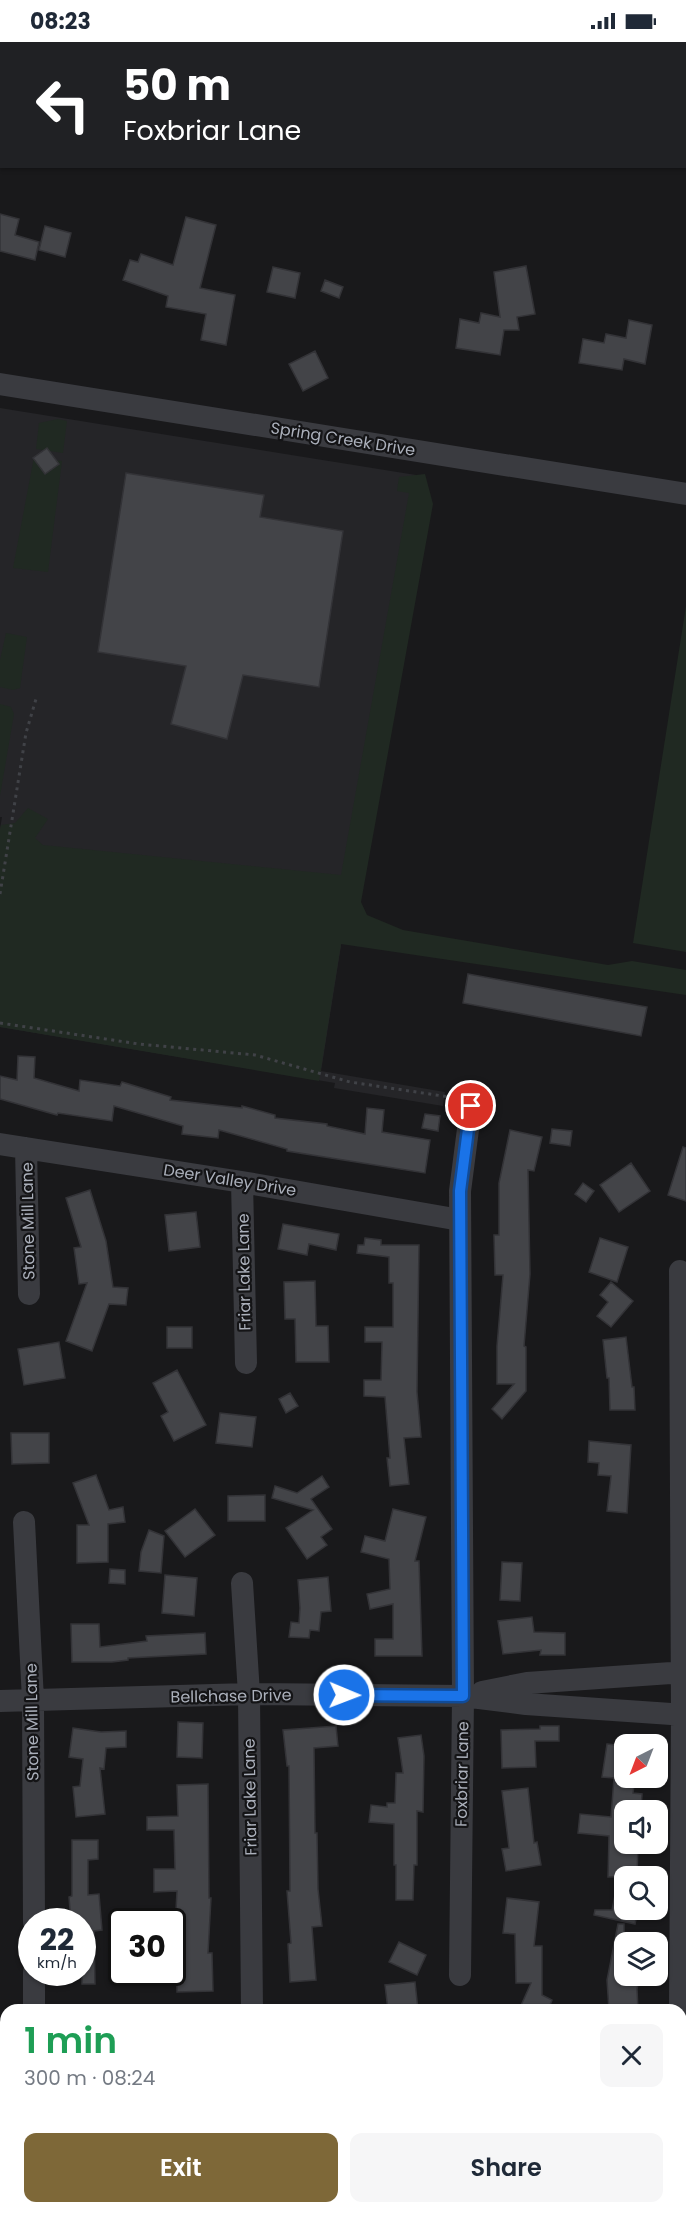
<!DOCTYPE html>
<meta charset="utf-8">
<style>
:root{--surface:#fff;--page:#f6f6f7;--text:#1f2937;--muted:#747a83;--accent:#7e6838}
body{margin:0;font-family:Poppins,sans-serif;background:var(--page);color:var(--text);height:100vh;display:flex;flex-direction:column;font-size:22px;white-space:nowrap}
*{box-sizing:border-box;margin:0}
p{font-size:20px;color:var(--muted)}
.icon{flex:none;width:33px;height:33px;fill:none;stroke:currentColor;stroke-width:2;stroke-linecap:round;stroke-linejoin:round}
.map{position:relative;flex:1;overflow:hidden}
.drawer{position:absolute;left:0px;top:1962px;width:687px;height:210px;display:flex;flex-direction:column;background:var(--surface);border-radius:18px 18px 0 0;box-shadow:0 2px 4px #0004}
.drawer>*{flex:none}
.hud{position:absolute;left:0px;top:0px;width:687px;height:126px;box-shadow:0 2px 4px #0004;background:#202124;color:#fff;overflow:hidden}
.needle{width:39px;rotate:222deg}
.fabs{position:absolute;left:614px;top:1692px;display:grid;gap:12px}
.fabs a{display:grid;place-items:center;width:54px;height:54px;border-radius:12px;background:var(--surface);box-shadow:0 2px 4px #0004;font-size:30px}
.speed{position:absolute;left:18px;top:1866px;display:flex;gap:12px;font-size:30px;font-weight:700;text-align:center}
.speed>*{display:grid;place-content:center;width:78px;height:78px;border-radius:50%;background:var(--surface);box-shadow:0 2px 4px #0004;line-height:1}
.speed small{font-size:15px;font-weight:400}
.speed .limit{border:3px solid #111;border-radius:9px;background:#fff;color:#111}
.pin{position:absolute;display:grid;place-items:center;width:51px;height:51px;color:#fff;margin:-26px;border:3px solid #fff;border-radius:50%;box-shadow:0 2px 6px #0007}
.me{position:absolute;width:66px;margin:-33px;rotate:91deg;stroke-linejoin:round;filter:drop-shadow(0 0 4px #0008)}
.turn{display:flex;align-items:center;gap:21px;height:126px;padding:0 24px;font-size:27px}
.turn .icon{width:78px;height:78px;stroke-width:2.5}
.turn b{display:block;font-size:42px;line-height:51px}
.round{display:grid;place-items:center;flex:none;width:63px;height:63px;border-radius:12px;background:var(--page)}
.head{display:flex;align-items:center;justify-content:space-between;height:102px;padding:0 24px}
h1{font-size:36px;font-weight:600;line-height:45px;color:#1e9e55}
.primary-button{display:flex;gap:12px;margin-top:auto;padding:12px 24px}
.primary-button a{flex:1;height:69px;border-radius:12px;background:var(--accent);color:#fff;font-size:24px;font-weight:600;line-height:69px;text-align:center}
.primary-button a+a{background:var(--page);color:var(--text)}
.status{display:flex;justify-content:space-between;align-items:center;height:42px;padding:0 30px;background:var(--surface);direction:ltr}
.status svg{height:16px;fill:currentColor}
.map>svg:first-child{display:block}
.built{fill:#252528}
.green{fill:#202922}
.building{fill:#434448;stroke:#333337;stroke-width:1.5}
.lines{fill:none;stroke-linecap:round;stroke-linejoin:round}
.path{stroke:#404247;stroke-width:3;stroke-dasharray:3 4.5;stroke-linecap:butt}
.minor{stroke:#3a3b40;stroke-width:22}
.route-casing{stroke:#114b97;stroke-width:15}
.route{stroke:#1a73e8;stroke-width:10}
.labels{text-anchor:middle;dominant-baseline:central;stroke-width:4.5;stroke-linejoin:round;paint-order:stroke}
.street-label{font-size:16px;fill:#abb0bb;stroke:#141416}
</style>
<div class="status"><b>08:23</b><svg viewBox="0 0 49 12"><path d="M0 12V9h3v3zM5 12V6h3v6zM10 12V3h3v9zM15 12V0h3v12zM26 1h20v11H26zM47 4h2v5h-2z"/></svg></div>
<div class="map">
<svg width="686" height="2172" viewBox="0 0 686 2172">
<rect width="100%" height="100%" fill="#19191b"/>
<path class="built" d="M 0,366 L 416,433 L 321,1029 L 445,1050 L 443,1064 L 334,1046 L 335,1041 L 0,985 L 0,787 L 2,775 L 0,775 Z"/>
<path class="green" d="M 58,377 L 67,379 L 63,411 L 36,407 L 39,381 Z
M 34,415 L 62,419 L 48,530 L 13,526 Z
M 425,432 L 433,462 L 361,860 L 367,873 L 403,888 L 608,923 L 632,919 L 686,928 L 686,953 L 341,902 L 319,1039 L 0,985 L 0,787 L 1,783 L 15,781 L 28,766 L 48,777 L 35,796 L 43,803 L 341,833 L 409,451 L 397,449 L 399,435 Z
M 686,564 L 686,910 L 633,901 Z
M 6,591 L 27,595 L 20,646 L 13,648 L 0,645 L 0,618 Z
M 0,662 L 11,665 L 14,672 L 0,754 Z"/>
<path class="building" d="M 0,172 L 19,177 L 15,193 L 39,200 L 35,218 L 0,209 Z
M 186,175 L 216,183 L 200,246 L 235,253 L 226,303 L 201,298 L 206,272 L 166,265 L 168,254 L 123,238 L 130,218 L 138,220 L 141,212 L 173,223 Z
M 45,184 L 71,191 L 65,215 L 39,208 Z
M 526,224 L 535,272 L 517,275 L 519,288 L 504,288 L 500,313 L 456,306 L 460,277 L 479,281 L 481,271 L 500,275 L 494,230 Z
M 273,225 L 300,231 L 295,256 L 267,250 Z
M 325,238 L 343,245 L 339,256 L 321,249 Z
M 629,278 L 652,283 L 645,322 L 624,317 L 622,328 L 579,321 L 583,297 L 604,301 L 606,292 L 626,296 Z
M 315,309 L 328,336 L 303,349 L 289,322 Z
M 47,406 L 59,422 L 45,432 L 33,416 Z
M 126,431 L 264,453 L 260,475 L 343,489 L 319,645 L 243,633 L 227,697 L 171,682 L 186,624 L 98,610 Z
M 468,932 L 647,965 L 641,994 L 463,961 Z
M 18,1014 L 35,1015 L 34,1036 L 79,1049 L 80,1038 L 120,1044 L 122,1040 L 171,1055 L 170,1058 L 242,1066 L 242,1064 L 275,1073 L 275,1076 L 327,1082 L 327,1084 L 365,1092 L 367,1066 L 384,1068 L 382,1090 L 430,1098 L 425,1131 L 287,1109 L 287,1107 L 219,1088 L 218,1096 L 182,1092 L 183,1084 L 114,1064 L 112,1079 L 58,1071 L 57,1073 L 0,1057 L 0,1034 L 17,1038 Z
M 425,1072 L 440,1074 L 438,1089 L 422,1086 Z
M 552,1087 L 572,1089 L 570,1104 L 550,1101 Z
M 510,1088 L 542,1095 L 534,1129 L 528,1128 L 530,1232 L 524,1304 L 526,1305 L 526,1349 L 502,1377 L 492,1367 L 514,1342 L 497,1342 L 497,1304 L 503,1233 L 495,1233 L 494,1193 L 499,1193 L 499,1141 Z
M 683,1105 L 686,1106 L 686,1159 L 668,1153 Z
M 631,1121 L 650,1149 L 619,1170 L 600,1143 Z
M 583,1141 L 594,1149 L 586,1160 L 575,1152 Z
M 90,1148 L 106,1199 L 113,1245 L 128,1246 L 126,1263 L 109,1262 L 92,1309 L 66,1299 L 87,1241 L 79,1242 L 74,1206 L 81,1205 L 66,1156 Z
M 196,1170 L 200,1205 L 169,1209 L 165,1173 Z
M 283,1182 L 339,1192 L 336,1208 L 309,1202 L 307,1213 L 278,1207 Z
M 365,1196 L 381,1198 L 381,1203 L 419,1203 L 417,1350 L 421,1395 L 404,1396 L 409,1442 L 390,1444 L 387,1416 L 390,1416 L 385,1355 L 364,1354 L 364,1338 L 381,1338 L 382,1300 L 365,1300 L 365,1285 L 393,1285 L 393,1241 L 389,1241 L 389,1215 L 357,1211 L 358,1203 L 364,1203 Z
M 600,1196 L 628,1205 L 617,1240 L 589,1230 Z
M 315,1239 L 316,1284 L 328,1284 L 329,1320 L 296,1320 L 295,1277 L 285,1277 L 284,1240 Z
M 611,1240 L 633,1259 L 611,1285 L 597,1274 L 608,1260 L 600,1253 Z
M 167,1285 L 192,1285 L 192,1306 L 167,1306 Z
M 626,1295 L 632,1345 L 634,1345 L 635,1368 L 610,1368 L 609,1336 L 607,1336 L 603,1298 Z
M 59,1300 L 65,1336 L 24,1343 L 18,1307 Z
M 177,1328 L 206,1383 L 174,1399 L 161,1374 L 168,1370 L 153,1341 Z
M 290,1351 L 298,1364 L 286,1371 L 279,1357 Z
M 220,1371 L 256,1375 L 252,1405 L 216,1401 Z
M 11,1391 L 49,1391 L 49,1421 L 12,1422 Z
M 589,1399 L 631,1403 L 627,1471 L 607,1469 L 611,1434 L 598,1433 L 599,1421 L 588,1420 Z
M 96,1433 L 109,1468 L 123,1465 L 125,1480 L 108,1482 L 108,1520 L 77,1521 L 77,1483 L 89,1483 L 73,1441 Z
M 322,1434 L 329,1445 L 311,1457 L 332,1487 L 321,1495 L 327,1503 L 307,1517 L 286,1486 L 313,1468 L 272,1456 L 275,1444 L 297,1451 Z
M 265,1453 L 265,1479 L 228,1479 L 228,1454 Z
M 195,1467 L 215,1493 L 185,1515 L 165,1489 Z
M 393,1467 L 426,1475 L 415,1519 L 419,1519 L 422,1614 L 375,1614 L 375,1597 L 393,1597 L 393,1562 L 370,1567 L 367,1552 L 390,1547 L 389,1517 L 361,1510 L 365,1494 L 385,1499 Z
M 149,1488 L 164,1494 L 161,1531 L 139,1529 L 141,1510 Z
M 502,1520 L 522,1521 L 520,1559 L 500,1558 Z
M 110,1527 L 125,1528 L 125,1542 L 109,1541 Z
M 165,1533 L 197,1536 L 194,1574 L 162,1571 Z
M 328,1535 L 331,1569 L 321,1570 L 319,1589 L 310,1588 L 309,1596 L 289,1595 L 291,1580 L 299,1581 L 300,1566 L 298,1538 Z
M 532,1575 L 534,1590 L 565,1591 L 565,1613 L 540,1613 L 541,1608 L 503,1612 L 498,1579 Z
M 71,1582 L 99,1582 L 100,1605 L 147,1599 L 146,1594 L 205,1591 L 206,1612 L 128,1616 L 128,1618 L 112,1620 L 72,1620 Z
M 178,1680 L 203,1681 L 202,1716 L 177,1715 Z
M 336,1684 L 338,1704 L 314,1706 L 315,1791 L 317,1791 L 318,1847 L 322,1884 L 312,1885 L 316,1938 L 290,1940 L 288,1902 L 291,1901 L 287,1849 L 290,1849 L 289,1724 L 287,1724 L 283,1688 Z
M 540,1684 L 559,1684 L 559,1699 L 535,1699 L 536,1725 L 502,1726 L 501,1688 L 540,1687 Z
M 73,1686 L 101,1690 L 126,1689 L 126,1705 L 106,1706 L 104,1727 L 100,1726 L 105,1772 L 76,1775 L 73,1745 L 80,1744 L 83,1717 L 69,1715 Z
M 421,1693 L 424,1714 L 423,1770 L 417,1769 L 417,1823 L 414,1823 L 413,1858 L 396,1858 L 396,1823 L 394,1823 L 394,1782 L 369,1780 L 371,1763 L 387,1765 L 387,1761 L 395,1761 L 396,1731 L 403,1731 L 398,1696 Z
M 607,1702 L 624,1704 L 624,1736 L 635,1736 L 633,1751 L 642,1752 L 641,1768 L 624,1768 L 624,1802 L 638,1802 L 637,1834 L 608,1835 L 609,1794 L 578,1791 L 580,1772 L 611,1775 L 614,1736 L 602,1735 Z
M 208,1742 L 209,1856 L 211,1856 L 208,1911 L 212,1911 L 213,1949 L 177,1950 L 176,1904 L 172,1904 L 172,1887 L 175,1887 L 177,1849 L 154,1850 L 154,1827 L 175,1827 L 174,1788 L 147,1788 L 147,1775 L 178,1774 L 177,1743 Z
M 528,1746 L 534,1801 L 537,1800 L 541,1823 L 506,1829 L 502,1807 L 509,1806 L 502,1749 Z
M 72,1798 L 98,1798 L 98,1817 L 88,1818 L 88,1853 L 99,1852 L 102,1888 L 94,1889 L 95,1942 L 82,1942 L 82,1880 L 71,1880 L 69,1855 L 72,1854 Z
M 618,1838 L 624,1839 L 624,1868 L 638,1868 L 635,1882 L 594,1873 L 595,1868 L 612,1868 Z
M 507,1856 L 539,1860 L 534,1904 L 542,1904 L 542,1953 L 552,1958 L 548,1968 L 519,1968 L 531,1941 L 516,1941 L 515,1892 L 503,1891 Z
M 618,1882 L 624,1882 L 624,1934 L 640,1934 L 637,1947 L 638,1968 L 609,1968 L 607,1938 Z
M 399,1900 L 426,1913 L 417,1933 L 389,1920 Z
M 415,1940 L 418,1968 L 388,1968 L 385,1943 Z"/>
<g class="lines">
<path class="path" d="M 0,852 L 26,691 L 36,657
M 0,981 L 139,1002 L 255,1013 L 350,1040 L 456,1056"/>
<path class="minor" d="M 594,2 L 594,0
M 0,342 L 686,452
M 0,1102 L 242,1140 L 460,1178
M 26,1106 L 29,1252
M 242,1140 L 246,1321
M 24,1480 L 33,1658 L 34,1880
M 242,1541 L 249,1652 L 252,1968
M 482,1650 L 527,1641 L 686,1630
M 0,1659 L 249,1652 L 463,1654 L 526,1662 L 686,1673
M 34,1930 L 34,1968
M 460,1933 L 463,1654 L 460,1149 L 471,1064
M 680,1968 L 682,1673 L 680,1229
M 417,2166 L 449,2172
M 249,2172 L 250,2166
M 679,2172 L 679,2166"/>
</g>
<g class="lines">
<g class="route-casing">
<path id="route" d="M 344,1653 L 463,1654 L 460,1149 L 471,1064"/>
</g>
<use href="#route" class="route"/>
</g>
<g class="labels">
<g class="street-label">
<text transform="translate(343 397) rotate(9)">Spring Creek Drive</text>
<text transform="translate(230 1138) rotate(9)">Deer Valley Drive</text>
<text transform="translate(28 1179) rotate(-91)">Stone Mill Lane</text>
<text transform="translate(244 1230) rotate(-91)">Friar Lake Lane</text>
<text transform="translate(231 1654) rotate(-1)">Bellchase Drive</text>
<text transform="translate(32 1680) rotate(-91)">Stone Mill Lane</text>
<text transform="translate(462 1732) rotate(-89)">Foxbriar Lane</text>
<text transform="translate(250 1755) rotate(-91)">Friar Lake Lane</text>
</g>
</g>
</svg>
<div class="fabs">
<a><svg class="needle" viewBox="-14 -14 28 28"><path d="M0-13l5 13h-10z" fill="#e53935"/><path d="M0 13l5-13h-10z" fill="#747a83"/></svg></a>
<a><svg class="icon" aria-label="sound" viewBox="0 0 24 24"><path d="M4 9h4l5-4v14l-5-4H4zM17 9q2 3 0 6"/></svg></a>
<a><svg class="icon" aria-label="search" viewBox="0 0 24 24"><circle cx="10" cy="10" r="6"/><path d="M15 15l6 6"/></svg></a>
<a><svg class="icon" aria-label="layers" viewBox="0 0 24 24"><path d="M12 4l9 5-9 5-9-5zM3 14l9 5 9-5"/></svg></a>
</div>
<div class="speed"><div>22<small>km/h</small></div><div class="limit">30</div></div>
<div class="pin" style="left:471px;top:1064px;background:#d93025"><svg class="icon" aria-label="arrive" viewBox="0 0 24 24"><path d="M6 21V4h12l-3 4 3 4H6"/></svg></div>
<svg class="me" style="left:344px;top:1653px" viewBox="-20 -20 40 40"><circle r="17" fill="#1a73e8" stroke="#fff" stroke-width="3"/><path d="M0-11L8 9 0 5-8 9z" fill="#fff"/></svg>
<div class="hud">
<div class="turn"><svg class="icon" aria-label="left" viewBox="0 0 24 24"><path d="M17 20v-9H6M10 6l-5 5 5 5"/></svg><div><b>50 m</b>Foxbriar Lane</div></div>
</div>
<section class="drawer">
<div class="head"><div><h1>1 min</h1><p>300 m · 08:24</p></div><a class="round"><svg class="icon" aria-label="close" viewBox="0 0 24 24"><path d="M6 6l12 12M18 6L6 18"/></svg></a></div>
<div class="primary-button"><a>Exit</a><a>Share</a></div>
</section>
</div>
